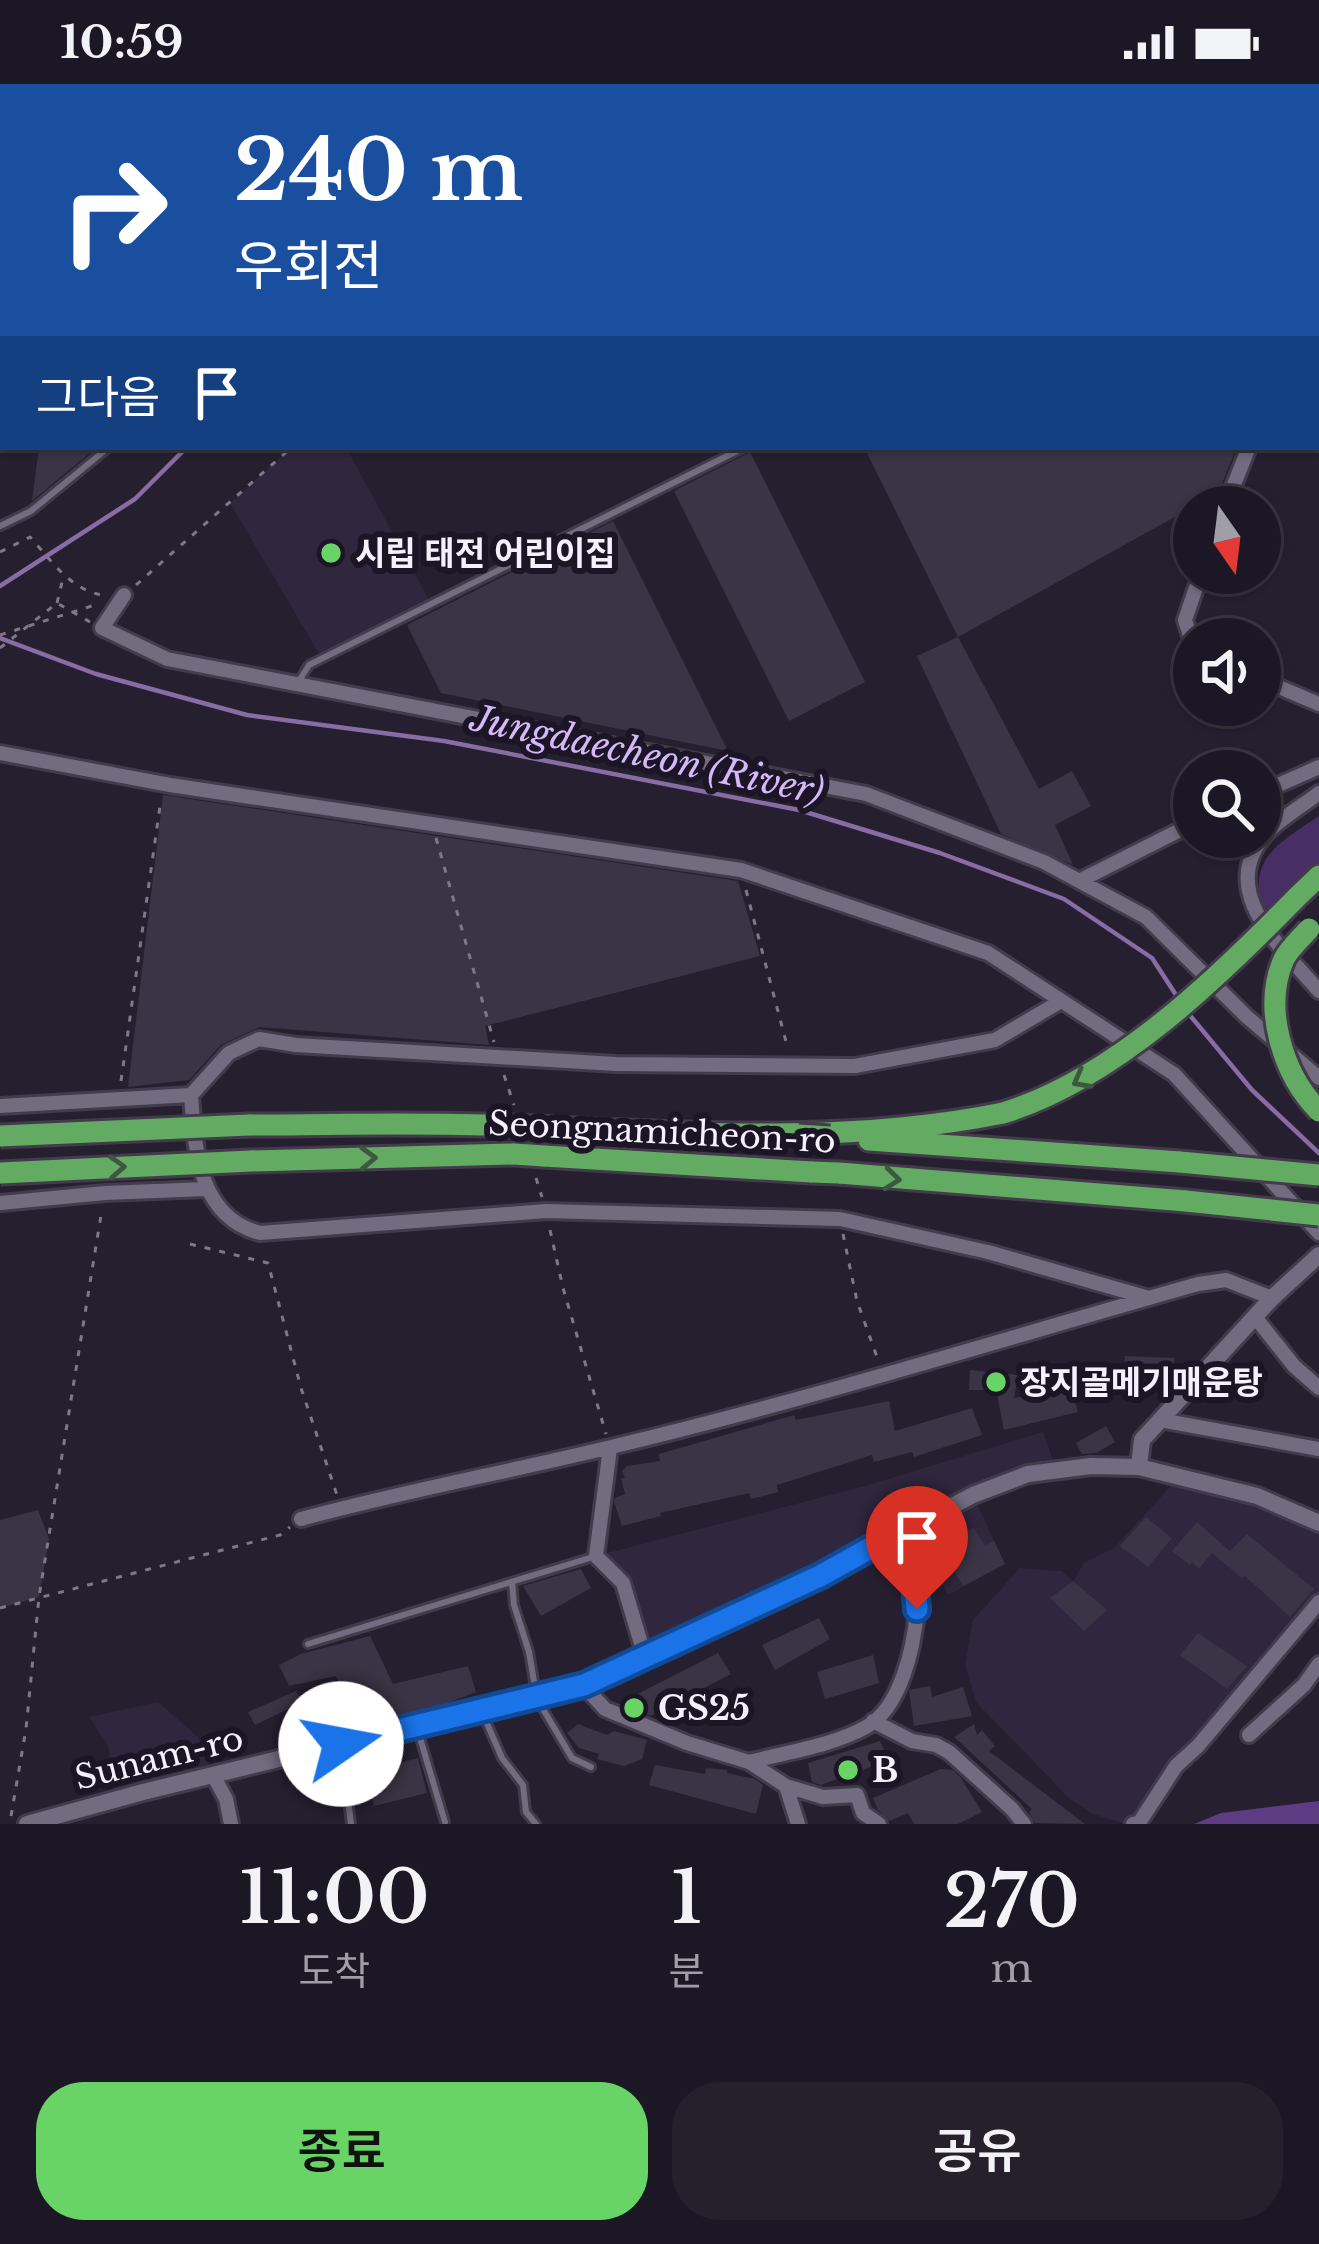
<!DOCTYPE html>
<html lang="ko">
<meta charset="utf-8">
<style>
:root{--surface:#1c1724;--page:#25202c;--text:#f1f3f6;--muted:#a09fa6;--line:#3a3641;--accent:#68d465}
body{margin:0;font-family:"Libre Baskerville","Noto Sans KR",serif;background:var(--page);color:var(--text);height:100vh;display:flex;flex-direction:column;font-size:45px;white-space:nowrap}
*{box-sizing:border-box;margin:0}
p{font-size:39px;color:var(--muted)}
.icon{flex:none;width:66px;height:66px;fill:none;stroke:currentColor;stroke-width:2;stroke-linecap:round;stroke-linejoin:round}
.map{position:relative;height:1740px;overflow:hidden}
.sheet{display:flex;flex-direction:column;background:var(--surface);flex:1}
.sheet>*{flex:none}
.top-card{position:absolute;left:0px;top:0px;width:1320px;height:366px;box-shadow:0 3px 9px #0004,0 0 0 3px var(--line);background:#1a4fa0;color:#fff;overflow:hidden}
.needle{width:78px;rotate:166deg}
.controls{position:absolute;left:1173px;top:402px;display:grid;gap:24px}
.controls a{display:grid;place-items:center;width:108px;height:108px;border-radius:50%;background:var(--surface);box-shadow:0 3px 9px #0004,0 0 0 3px var(--line);font-size:60px}
.pin{position:absolute;display:grid;place-items:center;width:102px;height:102px;color:#fff;margin:-123px -51px;border-radius:50% 50% 50% 0;rotate:-45deg;box-shadow:0 0 12px #0007}
.pin .icon{rotate:45deg}
.me{position:absolute;width:132px;margin:-66px;rotate:78deg;stroke-linejoin:round;filter:drop-shadow(0 0 9px #0008)}
.turn{display:flex;align-items:center;gap:42px;height:252px;padding:0 36px;font-size:54px}
.turn .icon{width:156px;height:156px;stroke-width:2.5}
.turn b{display:block;font-size:84px;line-height:102px}
.then{display:flex;align-items:center;height:114px;padding:0 36px;background:#0003;gap:24px;font-size:45px}
.eta{display:flex;justify-content:space-evenly;align-items:center;height:204px;text-align:center}
.eta b{font-size:72px;font-weight:600;line-height:84px}
.action{display:flex;gap:24px;margin-top:auto;padding:24px 36px}
.action a{flex:1;height:138px;border-radius:48px;background:var(--accent);color:#111;font-size:48px;font-weight:600;line-height:138px;text-align:center}
.action a+a{background:var(--page);color:var(--text)}
.status{display:flex;justify-content:space-between;align-items:center;height:84px;padding:0 60px;background:var(--surface);direction:ltr}
.status svg{height:33px;fill:currentColor}
.map>svg:first-child{display:block}
.built{fill:#30263d}
.green{fill:#472e65}
.forest{fill:#5e3c84}
.lines{fill:none;stroke-linecap:round;stroke-linejoin:round}
.stream{stroke:#866da3;stroke-width:4.5}
.building{fill:#3b3446}
.service-casing{stroke:#423b4a;stroke-width:12}
.minor-casing{stroke:#423b4a;stroke-width:20}
.tertiary-casing{stroke:#423b4a;stroke-width:22}
.trunk-casing{stroke:#423b4a;stroke-width:27}
.path{stroke:#7f7887;stroke-width:3;stroke-dasharray:6 9;stroke-linecap:butt}
.service{stroke:#736b80;stroke-width:6}
.minor{stroke:#736b80;stroke-width:14}
.tertiary{stroke:#736b80;stroke-width:16}
.trunk{stroke:#63aa63;stroke-width:21}
.trunk-bridge-casing{stroke:#423b4a;stroke-width:27;stroke-linecap:butt}
.path-bridge{stroke:#7f7887;stroke-width:3;stroke-dasharray:6 9;stroke-linecap:butt}
.trunk-bridge{stroke:#63aa63;stroke-width:21}
.oneway{stroke:#3c5841}
.route-casing{stroke:#114b97;stroke-width:30}
.route{stroke:#1a73e8;stroke-width:21}
.poi-dot{fill:#68d465;stroke:#1c1526;stroke-width:4.5}
.labels{text-anchor:middle;dominant-baseline:central;stroke-width:12;stroke-linejoin:round;paint-order:stroke}
.poi-label{font-size:33px;font-weight:bold;fill:#f5f0fc;stroke:#1c1526;text-anchor:start}
.street-label{font-size:33px;fill:#f5f0fc;stroke:#1c1526}
.water-label{font-size:36px;font-style:italic;fill:#d3b9f7;stroke:#1c1526}
</style>
<div class="status"><b>10:59</b><svg viewBox="0 0 49 12"><path d="M0 12V9h3v3zM5 12V6h3v6zM10 12V3h3v9zM15 12V0h3v12zM26 1h20v11H26zM47 4h2v5h-2z"/></svg></div>
<div class="map">
<svg width="1319" height="1740" viewBox="0 0 1319 1740">
<rect width="100%" height="100%" fill="#261f30"/>
<path class="built" d="M 292,363 L 346,363 L 431,520 L 321,573 L 230,419 Z
M 1043,1348 L 1053,1376 L 973,1411 L 1005,1480 L 948,1511 L 911,1443 L 645,1573 L 623,1499 L 596,1472 L 865,1402 Z
M 1180,1392 L 1319,1439 L 1319,1518 L 1133,1740 L 1126,1740 L 1093,1730 L 1069,1714 L 976,1618 L 965,1580 L 973,1536 L 1020,1484 L 1061,1487 L 1073,1497 L 1084,1479 L 1114,1464 Z
M 158,1618 L 199,1654 L 213,1691 L 115,1715 L 108,1661 L 89,1633 Z"/>
<path class="green" d="M 1319,732 L 1319,781 L 1262,828 C 1248,773 1278,760 1319,732 Z"/>
<path class="forest" d="M 0,0 L 501,0 L 3,3 L 3,183 Z
M 1319,1717 L 1319,1740 L 1194,1740 L 1221,1729 Z"/>
<g class="lines">
<path class="stream" d="M 624,3 L 627,0
M 0,502 L 135,415 L 187,363
M 0,554 L 96,590 L 247,631 L 444,657 L 799,726 L 940,769 L 1064,815 L 1152,874 L 1178,914
M 1188,929 L 1252,1006 L 1319,1069"/>
</g>
<path class="building" d="M 39,363 L 97,363 L 32,417 Z
M 864,363 L 1237,363 L 1218,409 L 958,553 Z
M 750,368 L 865,598 L 789,637 L 674,407 Z
M 613,437 L 728,667 L 441,609 L 407,541 Z
M 958,553 L 1039,705 L 1072,687 L 1091,722 L 1055,741 L 1073,781 L 1001,750 L 917,572 Z
M 163,711 L 738,797 L 760,872 L 485,942 L 489,961 L 259,943 L 221,961 L 189,996 L 128,1003 Z
M 1125,1272 L 1174,1274 L 1175,1294 L 1123,1298 Z
M 970,1286 L 1018,1291 L 1014,1314 L 1071,1305 L 1078,1328 L 1004,1346 L 996,1306 L 969,1306 Z
M 889,1317 L 895,1347 L 972,1324 L 982,1351 L 914,1373 L 912,1368 L 874,1378 L 872,1371 L 777,1401 L 778,1408 L 751,1415 L 749,1409 L 660,1429 L 661,1432 L 622,1442 L 614,1418 L 615,1414 L 625,1410 L 621,1394 L 625,1394 L 622,1387 L 627,1382 L 660,1377 L 659,1370 L 794,1331 L 796,1336 Z
M 1106,1342 L 1115,1358 L 1096,1369 L 1082,1370 L 1076,1359 Z
M 38,1426 L 49,1455 L 39,1513 L 0,1524 L 0,1436 Z
M 1146,1433 L 1172,1454 L 1148,1483 L 1120,1462 Z
M 1197,1438 L 1230,1467 L 1247,1450 L 1314,1505 L 1290,1533 L 1245,1492 L 1242,1494 L 1212,1469 L 1199,1485 L 1192,1478 L 1190,1481 L 1172,1467 Z
M 974,1444 L 985,1461 L 994,1457 L 1005,1480 L 963,1502 L 950,1480 L 966,1471 L 955,1453 Z
M 581,1485 L 591,1504 L 541,1532 L 523,1502 Z
M 1073,1497 L 1107,1526 L 1084,1547 L 1050,1514 Z
M 819,1534 L 830,1555 L 775,1586 L 762,1561 Z
M 1198,1549 L 1247,1582 L 1227,1605 L 1180,1571 Z
M 370,1552 L 393,1600 L 468,1582 L 476,1608 L 437,1623 L 345,1646 L 339,1634 L 349,1631 L 336,1592 L 289,1602 L 279,1581 L 301,1570 Z
M 718,1569 L 731,1590 L 650,1632 L 624,1617 Z
M 873,1571 L 879,1599 L 825,1615 L 817,1588 Z
M 930,1602 L 932,1613 L 963,1603 L 972,1632 L 914,1642 L 909,1606 Z
M 296,1607 L 303,1618 L 255,1641 L 248,1628 Z
M 578,1640 L 607,1651 L 614,1647 L 647,1656 L 642,1675 L 624,1682 L 597,1675 L 599,1670 L 579,1664 L 567,1649 Z
M 974,1640 L 977,1651 L 982,1646 L 995,1662 L 989,1667 L 1085,1740 L 1035,1739 L 1029,1728 L 1032,1725 L 954,1653 Z
M 880,1657 L 889,1676 L 821,1701 L 812,1698 L 808,1679 Z
M 418,1674 L 427,1709 L 374,1722 L 365,1688 Z
M 655,1681 L 705,1690 L 706,1684 L 727,1686 L 727,1689 L 755,1695 L 763,1701 L 756,1730 L 649,1701 Z
M 941,1685 L 953,1686 L 961,1694 L 982,1728 L 958,1740 L 914,1740 L 908,1729 L 890,1737 L 878,1726 L 873,1714 Z"/>
<g class="lines">
<g class="service-casing">
<path id="service" d="M 1317,66 L 1319,65
M 0,442 L 31,427 L 109,363
M 299,597 L 309,581 L 745,363
M 512,1498 L 514,1521 L 529,1568 L 537,1615 L 572,1674 L 591,1683
M 308,1560 L 593,1473
M 482,1628 L 502,1674 L 523,1701 L 526,1728 L 536,1740
M 417,1644 L 445,1738
M 341,1660 L 351,1740"/>
</g>
<g class="minor-casing">
<path id="minor" d="M 1317,189 L 1319,184
M 1225,423 L 1249,363
M 124,511 L 102,544 L 167,575 L 866,710 L 1044,778 L 1146,833 L 1247,933 L 1319,994
M 1194,564 L 1185,536 L 1201,489
M 1260,595 L 1319,620
M 0,669 L 170,701 L 741,786 L 988,869 L 1174,990 L 1319,1149
M 1260,709 L 1319,683
M 1319,709 C 1302,722 1281,734 1267,749 C 1214,806 1282,864 1319,907
M 1079,797 L 1194,739
M 1061,917 L 995,956 L 855,982 L 616,980 L 296,961 L 259,955 L 229,969 L 191,1011 C 195,1065 198,1133 260,1149 L 546,1127 L 840,1135 L 988,1168 L 1149,1214
M 0,1022 L 191,1011
M 0,1119 L 105,1109 L 206,1105
M 1255,1233 L 1294,1282 L 1319,1304
M 1160,1336 L 1319,1365
M 610,1364 L 596,1472 L 623,1499 L 645,1573
M 301,1435 C 404,1407 508,1388 611,1363 C 809,1316 1003,1255 1198,1200 L 1226,1196 L 1272,1214
M 583,1601 L 605,1625 L 687,1659 L 749,1678 L 786,1702 L 798,1740
M 873,1637 L 912,1657 L 936,1661 L 949,1668 L 1012,1725 L 1024,1740
M 1249,1651 L 1304,1601 L 1319,1580
M 749,1678 C 787,1668 832,1662 866,1643 C 901,1624 914,1563 917,1526 C 919,1499 912,1469 910,1442
M 213,1691 L 226,1715 L 231,1740
M 786,1702 L 823,1713 L 857,1711 L 863,1729 L 879,1740
M 1133,1740 L 1139,1739 L 1176,1682 L 1198,1662 L 1319,1518"/>
</g>
<g class="tertiary-casing">
<path id="tertiary" d="M 1139,1383 L 1142,1356 L 1272,1214 L 1319,1171
M 27,1740 L 143,1708 L 583,1601 L 820,1492 L 973,1411 L 1028,1390 L 1091,1382 L 1139,1383 L 1257,1412 L 1319,1439"/>
</g>
<g class="trunk-casing">
<path id="trunk" d="M 1297,813 L 1319,792
M 249,1041 C 335,1041 422,1038 507,1042 C 672,1048 840,1062 1003,1029
M 869,1056 L 1180,1078
M 544,1072 L 812,1088
M 251,1077 L 514,1070
M 839,1089 L 1186,1117"/>
</g>
<path class="path" d="M 787,0 L 789,3
M 717,3 L 720,0
M 747,3 L 753,0
M 848,3 L 854,0
M 0,468 L 30,453 C 53,478 70,507 107,512
M 136,501 L 292,363
M 57,519 L 63,494
M 0,564 L 57,519 L 90,538
M 436,754 L 494,958
M 746,806 L 788,965
M 504,991 L 514,1021
M 121,997 L 161,715
M 536,1094 L 542,1113
M 550,1146 L 563,1204 L 606,1350
M 843,1150 L 857,1217 L 877,1273
M 190,1160 L 268,1179 L 301,1304 L 337,1411
M 0,1524 L 280,1451 L 290,1443
M 11,1732 L 26,1645 L 39,1513 L 102,1125"/>
<use href="#service" class="service"/>
<use href="#minor" class="minor"/>
<use href="#tertiary" class="tertiary"/>
<use href="#trunk" class="trunk"/>
<g class="trunk-bridge-casing">
<path id="trunk-bridge" d="M 1309,845 C 1301,854 1289,865 1284,875 C 1262,924 1283,991 1319,1027
M 1003,1029 C 1114,995 1217,895 1297,813
M 798,1051 L 830,1053
M 0,1052 L 249,1041
M 514,1070 L 544,1072
M 1180,1078 L 1319,1091
M 812,1088 L 839,1089
M 0,1089 L 251,1077
M 1186,1117 L 1319,1131"/>
</g>
<path class="path-bridge" d="M 0,551 L 98,520"/>
<use href="#trunk-bridge" class="trunk-bridge"/>
</g>
<defs><path id="oneway-chevron" d="M-2-3.5L2.5 0L-2 3.5" fill="none" stroke-width="1.6" stroke-linecap="round" stroke-linejoin="round" transform="scale(3)"/></defs>
<g class="oneway">
<use href="#oneway-chevron" transform="translate(1081 996) rotate(151)"/>
<use href="#oneway-chevron" transform="translate(368 1074) rotate(-2)"/>
<use href="#oneway-chevron" transform="translate(117 1083) rotate(-3)"/>
<use href="#oneway-chevron" transform="translate(892 1095) rotate(6)"/>
</g>
<g class="lines">
<g class="route-casing">
<path id="route" d="M 341,1660 L 584,1601 L 820,1492 L 910,1442 L 917,1525"/>
</g>
<use href="#route" class="route"/>
</g>
<g class="poi-dot">
<circle cx="331" cy="469" r="12"/>
<circle cx="996" cy="1298" r="12"/>
<circle cx="634" cy="1624" r="12"/>
<circle cx="848" cy="1686" r="12"/>
</g>
<g class="labels">
<g class="poi-label">
<text x="355" y="469">시립 태전 어린이집</text>
<text x="1020" y="1298">장지골메기매운탕</text>
<text x="658" y="1624">GS25</text>
<text x="872" y="1686">B</text>
</g>
<g class="street-label">
<text transform="translate(662 1048) rotate(3)">Seongnamicheon-ro</text>
<text transform="translate(159 1674) rotate(-14)">Sunam-ro</text>
</g>
<g class="water-label">
<text transform="translate(647 671) rotate(12)">Jungdaecheon (River)</text>
</g>
</g>
</svg>
<div class="controls">
<a><svg class="needle" viewBox="-14 -14 28 28"><path d="M0-13l5 13h-10z" fill="#e53935"/><path d="M0 13l5-13h-10z" fill="#a09fa6"/></svg></a>
<a><svg class="icon" aria-label="sound" viewBox="0 0 24 24"><path d="M4 9h4l5-4v14l-5-4H4zM17 9q2 3 0 6"/></svg></a>
<a><svg class="icon" aria-label="search" viewBox="0 0 24 24"><circle cx="10" cy="10" r="6"/><path d="M15 15l6 6"/></svg></a>
</div>
<div class="pin" style="left:917px;top:1525px;background:#d93025"><svg class="icon" aria-label="arrive" viewBox="0 0 24 24"><path d="M6 21V4h12l-3 4 3 4H6"/></svg></div>
<svg class="me" style="left:341px;top:1660px" viewBox="-20 -20 40 40"><circle r="19" fill="#fff"/><path d="M0-13L10 11 0 6-10 11z" fill="#1a73e8"/></svg>
<div class="top-card">
<div class="turn"><svg class="icon" aria-label="right" viewBox="0 0 24 24"><path d="M7 20v-9h11M14 6l5 5-5 5"/></svg><div><b>240 m</b>우회전</div></div>
<div class="then">그다음<svg class="icon" aria-label="arrive" viewBox="0 0 24 24"><path d="M6 21V4h12l-3 4 3 4H6"/></svg></div>
</div>
</div>
<section class="sheet">
<div class="eta">
<div><b>11:00</b><p>도착</p></div>
<div><b>1</b><p>분</p></div>
<div><b>270</b><p>m</p></div>
</div>
<div class="action"><a>종료</a><a>공유</a></div>
</section>
